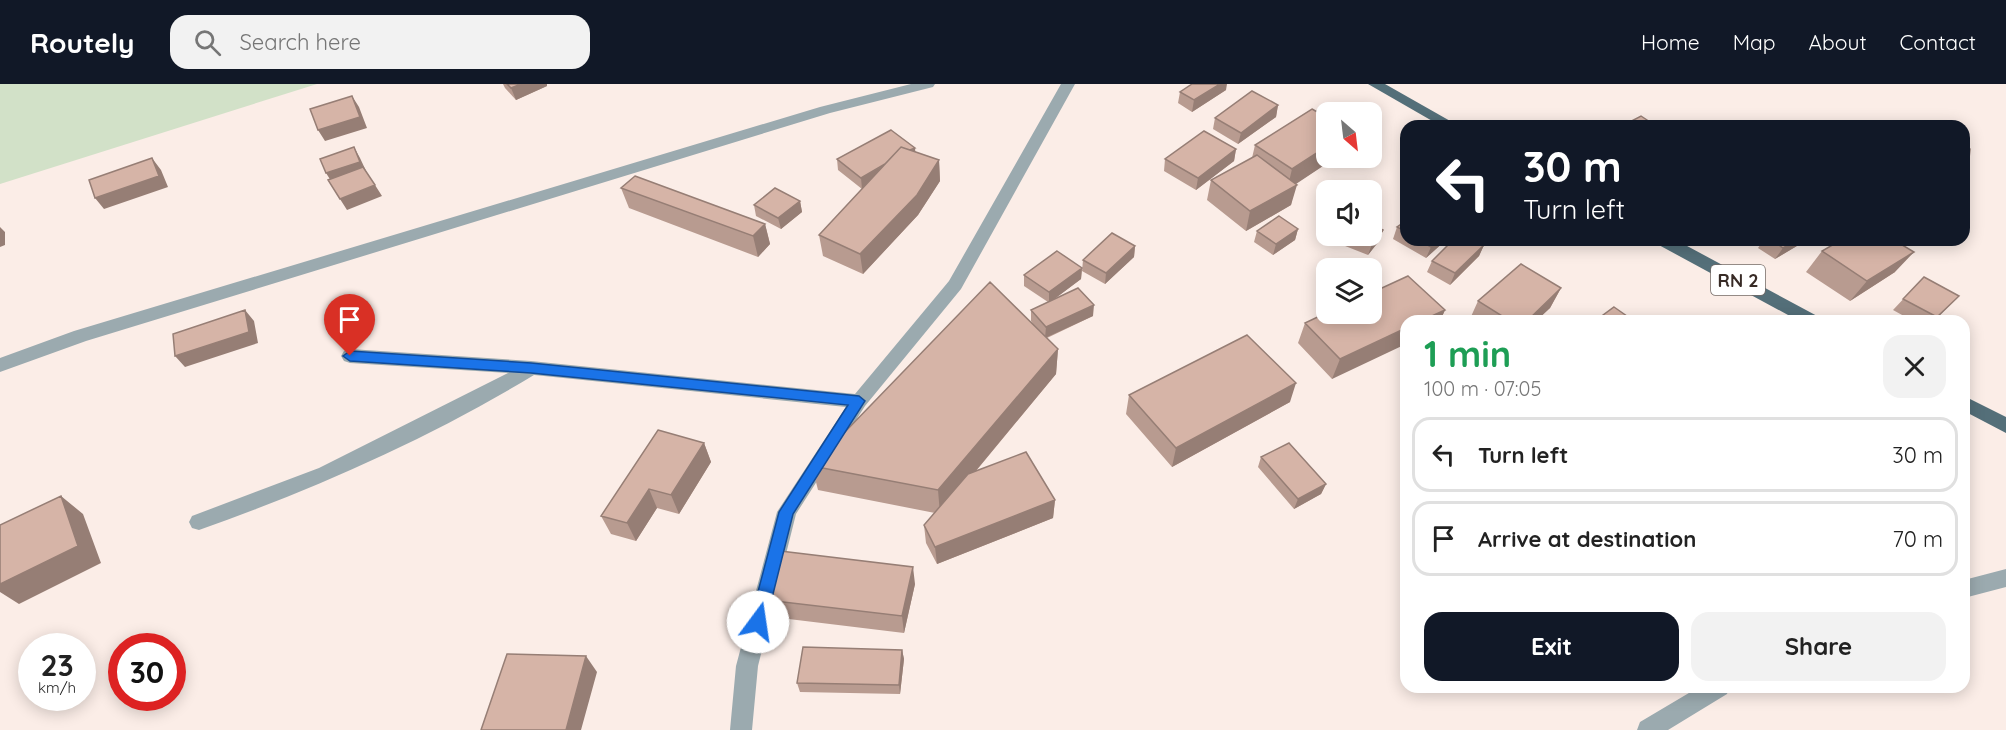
<!DOCTYPE html>
<meta charset="utf-8">
<style>
:root{--surface:#fff;--page:#f2f2f2;--text:#222;--muted:#767676;--line:#e0e0e0;--accent:#111827}
body{margin:0;font-family:Quicksand,sans-serif;background:var(--page);color:var(--text);height:100vh;display:flex;flex-direction:column;font-size:22px;white-space:nowrap}
*{box-sizing:border-box;margin:0}
p{font-size:20px;color:var(--muted)}
.icon{flex:none;width:33px;height:33px;fill:none;stroke:currentColor;stroke-width:2;stroke-linecap:round;stroke-linejoin:round}
.map{position:relative;flex:1;overflow:hidden}
.panel{position:absolute;left:1400px;top:231px;width:570px;height:378px;display:flex;flex-direction:column;background:var(--surface);border-radius:18px;box-shadow:0 3px 15px #0003}
.panel>*{flex:none}
.guide{position:absolute;left:1400px;top:36px;width:570px;height:126px;border-radius:18px;box-shadow:0 3px 15px #0003;background:#111827;color:#fff;overflow:hidden}
.needle{width:39px;rotate:152deg}
.buttons{position:absolute;left:1316px;top:18px;display:grid;gap:12px}
.buttons a{display:grid;place-items:center;width:66px;height:66px;border-radius:12px;background:var(--surface);box-shadow:0 3px 15px #0003;font-size:30px}
.speed{position:absolute;left:18px;top:549px;display:flex;gap:12px;font-size:30px;font-weight:700;text-align:center}
.speed>*{display:grid;place-content:center;width:78px;height:78px;border-radius:50%;background:var(--surface);box-shadow:0 3px 15px #0003;line-height:1}
.speed small{font-size:15px;font-weight:400}
.speed .limit{border:9px solid #d22;background:#fff;color:#111}
.pin{position:absolute;display:grid;place-items:center;width:51px;height:51px;color:#fff;margin:-62px -26px;border-radius:50% 50% 50% 0;rotate:-45deg;box-shadow:0 0 6px #0007}
.pin .icon{rotate:45deg}
.me{position:absolute;width:66px;margin:-33px;rotate:14deg;stroke-linejoin:round;filter:drop-shadow(0 0 4px #0008)}
.turn{display:flex;align-items:center;gap:21px;height:126px;padding:0 24px;font-size:27px}
.turn .icon{width:78px;height:78px;stroke-width:2.5}
.turn b{display:block;font-size:42px;line-height:51px}
.round{display:grid;place-items:center;flex:none;width:63px;height:63px;border-radius:18px;background:var(--page)}
.overview{display:flex;align-items:center;justify-content:space-between;height:102px;padding:0 24px}
h1{font-size:36px;font-weight:800;line-height:45px;color:#1e9e55}
.button{display:flex;gap:12px;margin-top:auto;padding:12px 24px}
.button a{flex:1;height:69px;border-radius:18px;background:var(--accent);color:#fff;font-size:24px;font-weight:800;line-height:69px;text-align:center}
.button a+a{background:var(--page);color:var(--text)}
ul{padding:0;list-style:none}
li{display:flex;align-items:center;gap:18px;height:75px;margin:0 12px 9px;padding:0 12px;border:3px solid var(--line);border-radius:18px}
li div{flex:1}
li b{display:block;font-size:22px}
li em{font-style:normal}
header{display:flex;align-items:center;gap:36px;box-sizing:border-box;height:84px;padding:0 30px;background:var(--accent);color:#fff}
header strong{font-size:28px}
nav{display:flex;gap:33px;margin-inline-start:auto;font-size:21px}
.search{width:420px;height:54px;background:var(--page);display:flex;align-items:center;gap:15px;box-sizing:border-box;padding:0 21px;border-radius:18px;color:var(--muted);font-size:22px}
.map>svg:first-child{display:block}
.green{fill:#d2e1c8}
.lines{fill:none;stroke-linecap:round;stroke-linejoin:round}
.minor{fill:#9baaaf;fill-rule:evenodd}
.major{fill:#546f79;fill-rule:evenodd}
.wall{fill:#b89b90}
.shaded-wall{fill:#967e75}
.building{fill:#d6b4a7;stroke:#967e75;stroke-width:1.5}
.route{fill:#1a73e8;stroke:#114b97;stroke-width:1.5}
.labels{text-anchor:middle;dominant-baseline:central;stroke-width:4.5;stroke-linejoin:round;paint-order:stroke}
.shield{fill:#fff;stroke:#746b67;stroke-width:1.5}
.shield-label{font-size:18px;font-weight:bold;fill:#382b26}
</style>
<header>
<strong>Routely</strong>
<div class="search"><svg class="icon" aria-label="search" viewBox="0 0 24 24"><circle cx="10" cy="10" r="6"/><path d="M15 15l6 6"/></svg>Search here</div>
<nav><a>Home</a><a>Map</a><a>About</a><a>Contact</a></nav>
</header>
<div class="map">
<svg width="2006" height="646" viewBox="0 0 2006 646">
<rect width="100%" height="100%" fill="#fbede7"/>
<path class="green" d="M 0,0 L 317,0 L 0,100 Z"/>
<g class="lines">
<path class="minor" d="M 911,0 L 935,0 L 933,3 L 830,29 L 86,257 L 0,288 L 0,274 L 74,247 L 820,23 Z
M 1061,0 L 1075,0 L 961,205 L 865,322 L 796,430 L 758,582 L 752,646 L 730,646 L 736,582 L 777,428 L 846,323 L 534,291 C 430,354 313,406 199,446 L 192,444 L 189,438 L 192,432 L 319,384 L 508,289 L 350,279 L 344,277 L 341,272 L 344,267 L 350,265 L 531,277 L 855,310 L 949,197 Z
M 2006,485 L 2006,503 L 1964,514 L 1964,496 Z
M 1699,603 L 1730,603 L 1727,610 L 1668,646 L 1637,646 L 1640,638 Z"/>
<path class="major" d="M 1368,0 L 1385,0 L 1459,42 L 1441,42 Z
M 1655,156 L 1676,156 L 1819,233 L 1821,237 L 1799,237 L 1657,160 Z
M 1964,312 L 2006,333 L 2006,349 L 1964,327 Z"/>
</g>
<path class="wall" d="M 503,0 L 547,0 L 547,2 L 516,16 L 505,4 Z
M 1226,6 L 1192,28 L 1178,19 L 1180,8 Z
M 1278,21 L 1276,33 L 1238,60 L 1213,45 L 1215,34 Z
M 1255,61 L 1326,74 L 1335,74 L 1295,100 L 1291,121 L 1246,147 L 1207,116 L 1211,96 L 1252,74 Z
M 915,64 L 915,68 L 939,76 L 940,97 L 918,131 L 863,190 L 823,172 L 819,151 L 862,105 L 838,86 L 837,75 Z
M 1236,65 L 1234,77 L 1196,106 L 1164,87 L 1165,75 Z
M 621,104 L 765,140 L 770,160 L 758,173 L 629,124 Z
M 800,117 L 802,128 L 781,145 L 756,132 L 754,121 Z
M 1371,124 L 1374,138 L 1372,140 L 1383,146 L 1379,157 L 1368,171 L 1335,158 L 1338,152 L 1371,152 Z
M 1406,137 L 1406,156 L 1446,156 L 1426,174 L 1393,155 L 1397,143 Z
M 1298,145 L 1295,156 L 1273,171 L 1254,158 L 1257,147 Z
M 1764,156 L 1807,156 L 1775,175 L 1758,164 Z
M 1484,161 L 1479,172 L 1450,201 L 1427,188 L 1432,177 Z
M 1135,162 L 1134,173 L 1105,200 L 1082,187 L 1083,176 Z
M 1822,167 L 1895,188 L 1850,217 L 1806,188 Z
M 1082,184 L 1081,195 L 1053,216 L 1093,232 L 1047,254 L 1058,265 L 1056,290 L 976,387 L 1055,416 L 1053,434 L 937,480 L 926,459 L 924,441 L 935,429 L 818,406 L 812,382 L 1036,244 L 1031,237 L 1031,226 L 1048,218 L 1024,202 L 1024,191 Z
M 1924,193 L 1959,212 L 1934,237 L 1913,237 L 1893,226 Z
M 1561,204 L 1550,224 L 1536,237 L 1469,237 L 1478,217 Z
M 1445,226 L 1440,237 L 1406,237 L 1332,295 L 1298,259 L 1305,239 Z
M 1129,311 L 1290,318 L 1172,383 L 1126,330 Z
M 704,359 L 711,378 L 679,430 L 657,424 L 636,457 L 611,450 L 601,432 Z
M 1261,373 L 1326,400 L 1321,410 L 1294,425 L 1258,383 Z
M 915,500 L 904,549 L 764,532 L 757,515 Z
M 902,566 L 904,575 L 900,610 L 800,608 L 797,599 Z"/>
<path class="shaded-wall" d="M 521,0 L 547,0 L 547,2 L 516,16 L 511,4 Z
M 1220,0 L 1227,0 L 1226,6 L 1192,28 L 1194,16 Z
M 352,12 L 359,23 L 367,44 L 325,57 L 318,46 Z
M 1278,21 L 1276,33 L 1238,60 L 1241,49 Z
M 354,63 L 360,74 L 367,89 L 333,100 L 326,89 Z
M 1326,63 L 1326,74 L 1335,74 L 1287,106 L 1292,85 Z
M 915,64 L 916,75 L 862,105 L 861,94 Z
M 1236,65 L 1234,77 L 1196,106 L 1198,94 Z
M 152,74 L 161,86 L 168,103 L 104,125 L 95,114 Z
M 939,76 L 940,97 L 918,131 L 863,190 L 860,170 Z
M 375,101 L 382,112 L 347,126 L 340,115 Z
M 1297,101 L 1291,121 L 1246,147 L 1250,127 Z
M 800,117 L 802,128 L 781,145 L 778,134 Z
M 1378,126 L 1374,138 L 1371,141 L 1371,135 Z
M 765,140 L 770,160 L 758,173 L 753,152 Z
M 0,143 L 5,148 L 5,161 L 0,163 Z
M 1298,145 L 1295,156 L 1273,171 L 1276,160 Z
M 1383,146 L 1379,157 L 1368,171 L 1372,160 Z
M 1438,156 L 1446,156 L 1426,174 L 1431,163 Z
M 1797,156 L 1807,156 L 1775,175 L 1783,164 Z
M 1484,161 L 1479,172 L 1450,201 L 1455,189 Z
M 1135,162 L 1134,173 L 1105,200 L 1106,189 Z
M 1914,168 L 1895,188 L 1850,217 L 1867,197 Z
M 1082,184 L 1081,195 L 1049,219 L 1049,208 Z
M 1561,204 L 1550,224 L 1536,237 L 1527,237 Z
M 1094,221 L 1093,232 L 1045,254 L 1046,243 Z
M 245,226 L 254,237 L 258,259 L 185,283 L 175,272 Z
M 1445,226 L 1440,237 L 1421,237 Z
M 1406,244 L 1406,260 L 1332,295 L 1340,275 Z
M 1058,265 L 1056,290 L 940,430 L 938,406 Z
M 1296,299 L 1290,318 L 1172,383 L 1176,364 Z
M 704,359 L 711,378 L 679,430 L 671,411 Z
M 1326,400 L 1321,410 L 1294,425 L 1298,415 Z
M 649,405 L 657,424 L 636,457 L 627,439 Z
M 61,412 L 83,430 L 101,479 L 19,520 L 0,508 L 0,500 Z
M 1055,416 L 1053,434 L 937,480 L 935,463 Z
M 913,483 L 915,500 L 904,549 L 902,532 Z
M 902,566 L 904,575 L 900,610 L 899,601 Z
M 586,572 L 597,588 L 581,646 L 566,646 Z"/>
<path class="building" d="M 507,0 L 521,0 L 511,4 Z
M 1192,0 L 1220,0 L 1194,16 L 1180,8 Z
M 1252,7 L 1278,21 L 1241,49 L 1215,34 Z
M 352,12 L 360,33 L 318,46 L 310,25 Z
M 1312,25 L 1326,33 L 1326,63 L 1292,85 L 1255,61 Z
M 1641,32 L 1656,42 L 1622,42 Z
M 891,46 L 915,64 L 910,66 L 901,63 L 885,80 L 861,94 L 837,75 Z
M 1204,47 L 1236,65 L 1198,94 L 1165,75 Z
M 354,63 L 360,78 L 326,89 L 320,75 Z
M 901,63 L 939,76 L 917,111 L 860,170 L 819,151 Z
M 1964,63 L 1970,65 L 1968,84 L 1964,83 Z
M 1257,71 L 1297,101 L 1250,127 L 1211,96 Z
M 152,74 L 159,92 L 95,114 L 89,96 Z
M 363,83 L 375,101 L 340,115 L 328,96 Z
M 635,92 L 765,140 L 753,152 L 621,104 Z
M 775,104 L 800,117 L 778,134 L 754,121 Z
M 1371,124 L 1378,126 L 1371,135 Z
M 1279,132 L 1298,145 L 1276,160 L 1257,147 Z
M 1406,137 L 1406,148 L 1397,143 Z
M 1371,140 L 1383,146 L 1372,160 L 1351,152 L 1371,152 Z
M 1112,149 L 1135,162 L 1106,189 L 1083,176 Z
M 1419,156 L 1438,156 L 1431,163 Z
M 1453,156 L 1474,156 L 1484,161 L 1455,189 L 1432,177 Z
M 1772,156 L 1797,156 L 1783,164 Z
M 1841,156 L 1894,156 L 1914,168 L 1867,197 L 1822,167 Z
M 1057,167 L 1082,184 L 1049,208 L 1024,191 Z
M 1521,180 L 1561,204 L 1527,237 L 1510,237 L 1478,217 Z
M 1408,192 L 1445,226 L 1421,237 L 1406,237 L 1406,244 L 1340,275 L 1305,239 L 1326,229 L 1371,230 L 1371,209 Z
M 1924,193 L 1959,212 L 1937,233 L 1903,215 Z
M 990,198 L 1058,265 L 938,406 L 812,382 Z
M 1078,204 L 1094,221 L 1046,243 L 1031,226 Z
M 1614,223 L 1634,237 L 1595,237 Z
M 245,226 L 249,248 L 175,272 L 173,250 Z
M 1247,251 L 1296,299 L 1176,364 L 1129,311 Z
M 658,346 L 704,359 L 671,411 L 649,405 L 627,439 L 601,432 Z
M 1289,359 L 1326,400 L 1298,415 L 1261,373 Z
M 1026,368 L 1055,416 L 935,463 L 924,441 L 968,390 Z
M 61,412 L 78,462 L 0,500 L 0,441 Z
M 772,466 L 913,483 L 902,532 L 757,515 Z
M 803,563 L 902,566 L 899,601 L 797,599 Z
M 507,570 L 586,572 L 566,646 L 481,646 Z"/>
<path class="route" d="M 350,267 L 531,279 L 859,312 L 865,317 L 793,430 L 766,538 L 764,543 L 758,545 L 753,543 L 750,538 L 779,428 L 848,321 L 531,289 L 350,277 L 343,272 Z"/>
<g class="labels">
<rect class="shield" x="1711" y="181" width="54" height="30" rx="4.5"/>
<g class="shield-label">
<text x="1738" y="196">RN 2</text>
</g>
</g>
</svg>
<div class="buttons">
<a><svg class="needle" viewBox="-14 -14 28 28"><path d="M0-13l5 13h-10z" fill="#e53935"/><path d="M0 13l5-13h-10z" fill="#767676"/></svg></a>
<a><svg class="icon" aria-label="sound" viewBox="0 0 24 24"><path d="M4 9h4l5-4v14l-5-4H4zM17 9q2 3 0 6"/></svg></a>
<a><svg class="icon" aria-label="layers" viewBox="0 0 24 24"><path d="M12 4l9 5-9 5-9-5zM3 14l9 5 9-5"/></svg></a>
</div>
<div class="speed"><div>23<small>km/h</small></div><div class="limit">30</div></div>
<div class="pin" style="left:350px;top:272px;background:#d93025"><svg class="icon" aria-label="arrive" viewBox="0 0 24 24"><path d="M6 21V4h12l-3 4 3 4H6"/></svg></div>
<svg class="me" style="left:758px;top:538px" viewBox="-20 -20 40 40"><circle r="19" fill="#fff"/><path d="M0-13L10 11 0 6-10 11z" fill="#1a73e8"/></svg>
<div class="guide">
<div class="turn"><svg class="icon" aria-label="left" viewBox="0 0 24 24"><path d="M17 20v-9H6M10 6l-5 5 5 5"/></svg><div><b>30 m</b>Turn left</div></div>
</div>
<section class="panel">
<div class="overview"><div><h1>1 min</h1><p>100 m · 07:05</p></div><a class="round"><svg class="icon" aria-label="close" viewBox="0 0 24 24"><path d="M6 6l12 12M18 6L6 18"/></svg></a></div>
<ul>
<li><svg class="icon" aria-label="left" viewBox="0 0 24 24"><path d="M17 20v-9H6M10 6l-5 5 5 5"/></svg><div><b>Turn left</b></div><em>30 m</em></li>
<li><svg class="icon" aria-label="arrive" viewBox="0 0 24 24"><path d="M6 21V4h12l-3 4 3 4H6"/></svg><div><b>Arrive at destination</b></div><em>70 m</em></li>
</ul>
<div class="button"><a>Exit</a><a>Share</a></div>
</section>
</div>
